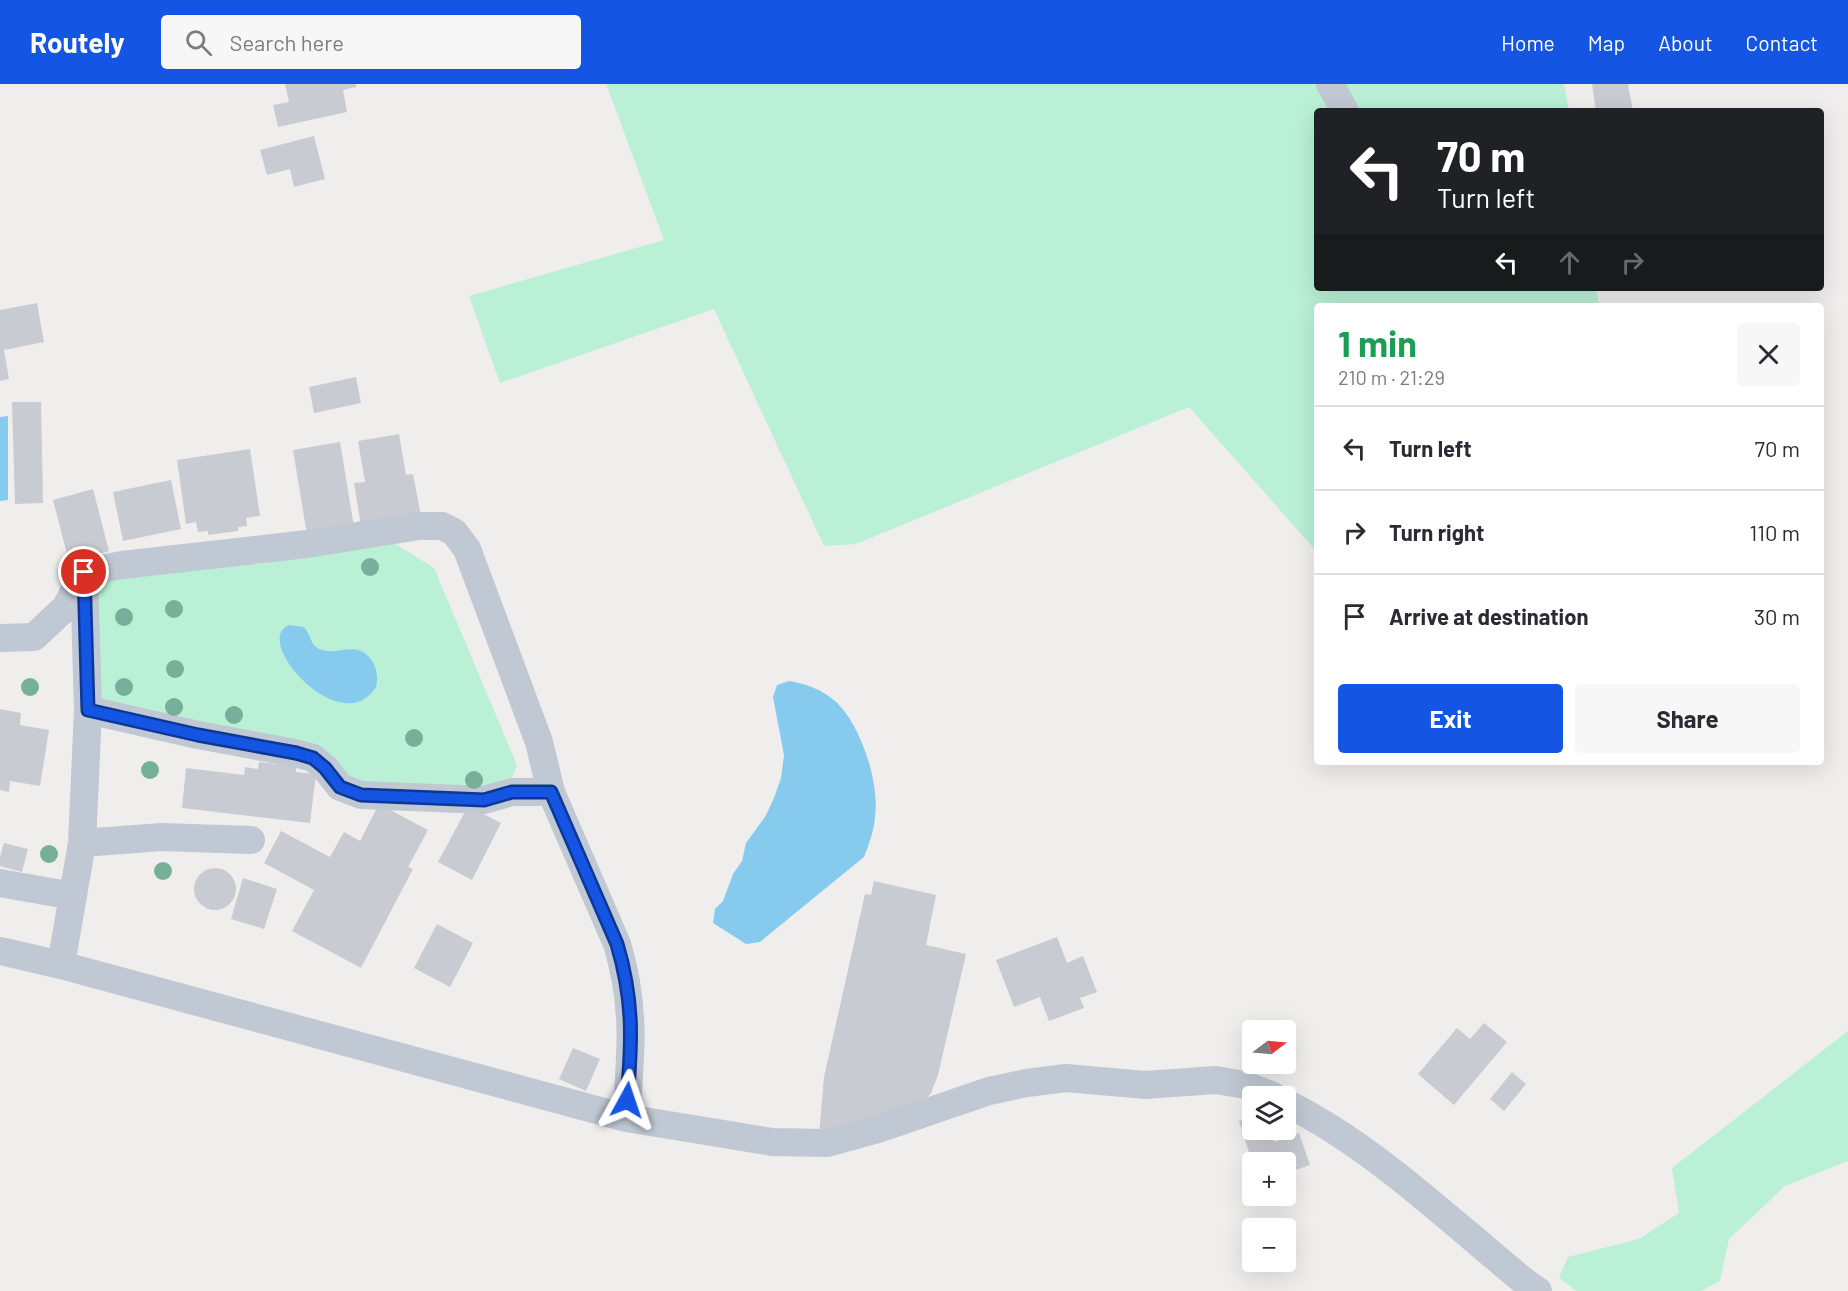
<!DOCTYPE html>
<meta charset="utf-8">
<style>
:root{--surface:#fff;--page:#f7f7f7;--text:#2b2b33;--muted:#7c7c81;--line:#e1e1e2;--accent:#1455e3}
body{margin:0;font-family:Barlow,sans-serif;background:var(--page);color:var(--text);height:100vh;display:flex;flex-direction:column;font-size:22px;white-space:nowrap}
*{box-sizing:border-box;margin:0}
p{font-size:20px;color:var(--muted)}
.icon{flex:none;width:33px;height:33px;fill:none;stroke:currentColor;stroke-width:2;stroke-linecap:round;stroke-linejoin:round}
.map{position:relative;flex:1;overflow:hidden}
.drawer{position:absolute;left:1314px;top:219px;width:510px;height:462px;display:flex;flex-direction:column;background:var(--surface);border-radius:6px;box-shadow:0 6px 24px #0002}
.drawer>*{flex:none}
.top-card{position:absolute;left:1314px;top:24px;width:510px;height:183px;border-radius:6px;box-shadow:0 6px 24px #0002;background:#202124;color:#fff;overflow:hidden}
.needle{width:39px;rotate:74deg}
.fabs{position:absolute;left:1242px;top:936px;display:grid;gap:12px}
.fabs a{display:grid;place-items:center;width:54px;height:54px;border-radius:6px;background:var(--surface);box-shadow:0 6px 24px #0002;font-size:30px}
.pin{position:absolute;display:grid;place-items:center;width:51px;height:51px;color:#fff;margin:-26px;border:3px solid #fff;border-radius:50%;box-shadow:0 2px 6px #0007}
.me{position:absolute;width:66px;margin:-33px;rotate:5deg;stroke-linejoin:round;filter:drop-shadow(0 0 4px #0008)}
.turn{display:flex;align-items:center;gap:21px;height:126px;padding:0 24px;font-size:27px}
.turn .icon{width:78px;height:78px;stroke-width:2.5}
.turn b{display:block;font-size:42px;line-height:51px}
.lanes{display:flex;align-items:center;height:57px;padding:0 24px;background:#0003;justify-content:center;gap:30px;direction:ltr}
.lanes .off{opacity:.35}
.round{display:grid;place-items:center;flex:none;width:63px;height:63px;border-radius:6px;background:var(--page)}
.overview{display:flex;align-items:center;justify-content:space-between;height:102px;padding:0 24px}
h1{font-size:36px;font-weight:700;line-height:45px;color:#1e9e55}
.action{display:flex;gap:12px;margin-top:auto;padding:12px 24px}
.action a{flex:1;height:69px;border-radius:6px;background:var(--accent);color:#fff;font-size:24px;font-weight:700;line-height:69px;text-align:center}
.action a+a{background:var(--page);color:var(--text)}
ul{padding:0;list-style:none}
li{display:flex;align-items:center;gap:18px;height:84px;padding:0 24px;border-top:2px solid var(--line)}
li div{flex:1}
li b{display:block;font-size:22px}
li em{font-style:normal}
header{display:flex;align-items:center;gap:36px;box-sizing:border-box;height:84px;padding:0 30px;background:var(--accent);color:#fff}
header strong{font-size:28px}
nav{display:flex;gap:33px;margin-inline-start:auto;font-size:21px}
.search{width:420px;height:54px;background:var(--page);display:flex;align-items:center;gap:15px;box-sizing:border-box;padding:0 21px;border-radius:6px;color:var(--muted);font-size:22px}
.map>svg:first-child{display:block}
.green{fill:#baf0d5}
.water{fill:#86cbee}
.building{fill:#c9cbd3}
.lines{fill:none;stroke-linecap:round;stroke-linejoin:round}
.street{stroke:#c0c8d3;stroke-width:28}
.tree{fill:#77b09a}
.route-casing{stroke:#0d3794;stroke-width:15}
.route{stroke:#1455e3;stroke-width:10}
</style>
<header>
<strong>Routely</strong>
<div class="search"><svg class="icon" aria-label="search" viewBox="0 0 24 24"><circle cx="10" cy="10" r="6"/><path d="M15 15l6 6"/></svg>Search here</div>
<nav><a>Home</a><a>Map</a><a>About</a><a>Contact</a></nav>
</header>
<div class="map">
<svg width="1848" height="1207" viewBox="0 0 1848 1207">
<rect width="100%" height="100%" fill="#f0eded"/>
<path class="green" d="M 606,0 L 1564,0 L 1569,27 L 1317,27 L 1317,204 L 1596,204 L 1599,222 L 1317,222 L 1317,468 L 1189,323 L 856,460 L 824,462 L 714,225 L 500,299 L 469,212 L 664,156 Z
M 389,456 L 434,484 L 517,681 L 509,702 L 483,711 L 338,695 L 94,615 L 93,503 L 104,489 Z
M 1848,947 L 1848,1077 L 1785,1102 L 1729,1155 L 1720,1197 L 1701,1207 L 1577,1207 L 1559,1194 L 1568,1173 L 1639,1155 L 1679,1129 L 1672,1084 Z"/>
<path class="water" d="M 8,332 L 8,416 L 0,417 L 0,333 Z
M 289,541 L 304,543 C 310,549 310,558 316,563 C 332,575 353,556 368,572 C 376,580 379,592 376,603 C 374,607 370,610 367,613 C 330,643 253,556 289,541 Z
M 789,597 C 807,600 821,605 835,617 C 861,640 880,700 875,733 C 874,747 869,760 864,773 L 760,858 L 746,860 L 713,839 L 715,825 L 723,817 L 733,790 L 742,777 L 746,759 L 765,733 L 774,714 L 781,694 L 784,671 L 773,613 L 777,601 Z"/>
<path class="building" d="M 285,0 L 356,0 L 356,3 L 343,6 L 347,28 L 278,43 L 273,21 L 289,18 Z
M 1592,0 L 1628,0 L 1633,27 L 1596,27 Z
M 314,52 L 325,95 L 294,103 L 290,85 L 267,91 L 260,66 Z
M 37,219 L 44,258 L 4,266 L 9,295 L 0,297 L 0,226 Z
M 356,293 L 361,319 L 314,329 L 309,303 Z
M 12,318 L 41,318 L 43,419 L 15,420 Z
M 399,350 L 406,391 L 413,390 L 421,432 L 361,442 L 354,399 L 365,398 L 358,357 Z
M 340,358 L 354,443 L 307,451 L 293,366 Z
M 250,365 L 260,432 L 246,434 L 247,442 L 238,443 L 238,447 L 208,451 L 208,447 L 198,448 L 196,438 L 186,440 L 177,376 Z
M 171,396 L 181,445 L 123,457 L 113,408 Z
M 93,405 L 109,467 L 69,478 L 53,416 Z
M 0,625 L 21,629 L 20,641 L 49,646 L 40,702 L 10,697 L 9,708 L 0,706 Z
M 259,678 L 296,682 L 296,688 L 316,690 L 310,739 L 182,724 L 186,684 L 244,691 L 245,683 L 258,685 Z
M 379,720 L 428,746 L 408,783 L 413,785 L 361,884 L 292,847 L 314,806 L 264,779 L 281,747 L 330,773 L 344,748 L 360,757 Z
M 468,722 L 501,739 L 472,796 L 438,778 Z
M 4,759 L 28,765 L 22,788 L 0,782 L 0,773 Z
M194 805a21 21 0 1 1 42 0a21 21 0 1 1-42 0Z
M 243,794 L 277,805 L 264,845 L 231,835 Z
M 874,797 L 936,811 L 926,861 L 966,870 L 938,991 L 931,1009 L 922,1019 L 819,1051 L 824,993 L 865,810 L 871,811 Z
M 437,840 L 473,859 L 450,903 L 414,884 Z
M 1057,853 L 1067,879 L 1083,872 L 1097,908 L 1080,914 L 1084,924 L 1049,937 L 1040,913 L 1014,923 L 996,876 Z
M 1484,939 L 1507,958 L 1454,1021 L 1418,990 L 1457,944 L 1470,955 Z
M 573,964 L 600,975 L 586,1007 L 559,995 Z
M 1512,988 L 1526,1000 L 1504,1027 L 1490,1015 Z
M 1252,1033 L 1252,1046 L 1270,1046 L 1274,1058 L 1299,1049 L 1310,1081 L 1286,1089 L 1286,1078 L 1252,1078 L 1239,1037 Z"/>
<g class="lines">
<path class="street" d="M 1330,0 L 1345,27
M 0,554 L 34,553 L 66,523 L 84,488 L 122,481 L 307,460 L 419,442 L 442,442 L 454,448 L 467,465 L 539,658 L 551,708 L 617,860 C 636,923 631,970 626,1034
M 88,626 L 198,651 L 295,669 L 313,674 L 325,684 L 340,703 L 361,711 L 484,716 L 512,708 L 551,708
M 82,759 L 162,753 L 251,756
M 0,799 L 73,812
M 0,867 L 61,881 L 626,1034 L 772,1058 L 827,1059 L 878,1045 L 989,1007 L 1027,999 L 1066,994 L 1145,1001 L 1216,996 L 1245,1001 L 1273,1012
M 61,881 L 82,759 L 88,626 L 84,490
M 1286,1019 C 1373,1062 1449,1136 1525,1198 L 1538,1207"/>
</g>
<g class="tree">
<circle cx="370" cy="483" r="9"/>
<circle cx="174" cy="525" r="9"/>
<circle cx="124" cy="533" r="9"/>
<circle cx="175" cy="585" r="9"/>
<circle cx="30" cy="603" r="9"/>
<circle cx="124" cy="603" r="9"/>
<circle cx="174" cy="623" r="9"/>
<circle cx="234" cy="631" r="9"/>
<circle cx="414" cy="654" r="9"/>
<circle cx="150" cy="686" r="9"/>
<circle cx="474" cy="696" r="9"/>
<circle cx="49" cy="770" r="9"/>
<circle cx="163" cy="787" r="9"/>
</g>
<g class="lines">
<g class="route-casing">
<path id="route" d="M 84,488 L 88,626 L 198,651 L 296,669 L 313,674 L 325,684 L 340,703 L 361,711 L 484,716 L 512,708 L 551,708 L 617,860 C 634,917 632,958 627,1016"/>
</g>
<use href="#route" class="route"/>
</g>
</svg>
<div class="fabs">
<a><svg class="needle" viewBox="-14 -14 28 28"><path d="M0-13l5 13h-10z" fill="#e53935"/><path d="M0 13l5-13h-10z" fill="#7c7c81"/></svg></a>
<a><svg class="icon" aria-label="layers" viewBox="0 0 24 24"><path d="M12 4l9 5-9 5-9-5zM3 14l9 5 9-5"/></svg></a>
<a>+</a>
<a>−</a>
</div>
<div class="pin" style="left:84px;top:488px;background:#d93025"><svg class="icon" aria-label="arrive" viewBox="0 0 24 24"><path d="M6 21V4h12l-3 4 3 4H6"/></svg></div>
<svg class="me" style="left:627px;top:1016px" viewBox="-20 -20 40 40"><path d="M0-17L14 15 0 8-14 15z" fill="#1455e3" stroke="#fff" stroke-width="4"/></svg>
<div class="top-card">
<div class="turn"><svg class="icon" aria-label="left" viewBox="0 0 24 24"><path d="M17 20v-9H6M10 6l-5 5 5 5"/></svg><div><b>70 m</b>Turn left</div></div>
<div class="lanes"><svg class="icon" aria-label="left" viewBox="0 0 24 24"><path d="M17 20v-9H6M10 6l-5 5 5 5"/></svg><svg class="icon off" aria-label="ahead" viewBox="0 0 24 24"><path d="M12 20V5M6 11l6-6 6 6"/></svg><svg class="icon off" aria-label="right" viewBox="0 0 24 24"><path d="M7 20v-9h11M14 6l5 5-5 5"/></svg></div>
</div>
<section class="drawer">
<div class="overview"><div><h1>1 min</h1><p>210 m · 21:29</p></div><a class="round"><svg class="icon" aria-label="close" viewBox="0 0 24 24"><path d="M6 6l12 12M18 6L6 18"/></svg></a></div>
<ul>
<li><svg class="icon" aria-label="left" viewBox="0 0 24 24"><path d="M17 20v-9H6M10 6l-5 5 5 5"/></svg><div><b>Turn left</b></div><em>70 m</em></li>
<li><svg class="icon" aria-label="right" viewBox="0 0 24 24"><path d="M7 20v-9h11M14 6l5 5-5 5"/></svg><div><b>Turn right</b></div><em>110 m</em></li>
<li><svg class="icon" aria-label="arrive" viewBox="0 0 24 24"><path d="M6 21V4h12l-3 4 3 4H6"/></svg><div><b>Arrive at destination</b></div><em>30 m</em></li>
</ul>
<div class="action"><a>Exit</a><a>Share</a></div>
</section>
</div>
